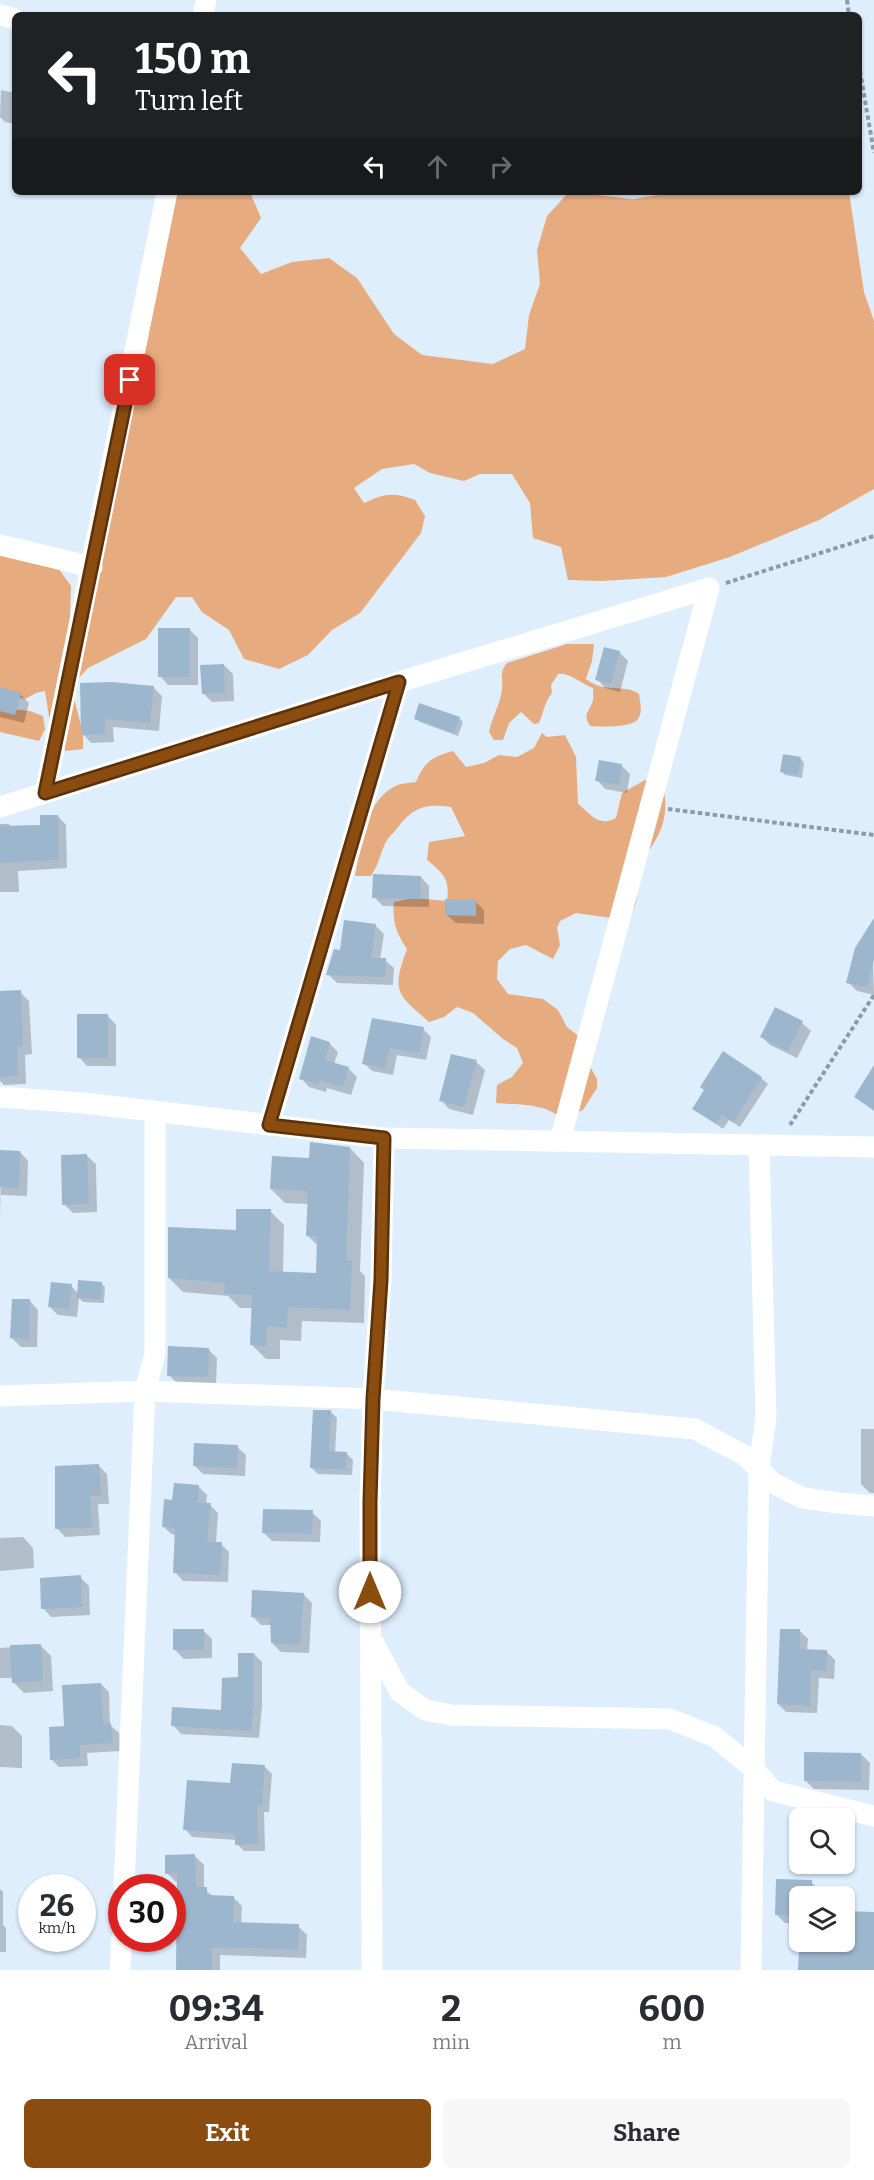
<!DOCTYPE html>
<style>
:root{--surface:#fff;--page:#f7f7f7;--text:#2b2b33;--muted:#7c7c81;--accent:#8b4c10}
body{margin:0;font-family:Bitter,serif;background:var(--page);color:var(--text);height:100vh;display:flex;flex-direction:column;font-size:22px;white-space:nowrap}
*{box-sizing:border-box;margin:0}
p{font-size:20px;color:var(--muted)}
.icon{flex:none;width:33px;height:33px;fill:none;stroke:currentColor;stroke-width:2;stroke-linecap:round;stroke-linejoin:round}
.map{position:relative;height:1970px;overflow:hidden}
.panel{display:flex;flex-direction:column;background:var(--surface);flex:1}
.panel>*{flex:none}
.banner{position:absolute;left:12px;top:12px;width:850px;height:183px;border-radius:9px;box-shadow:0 2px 4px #0004;background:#202124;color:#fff;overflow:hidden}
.controls{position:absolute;left:789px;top:1808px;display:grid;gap:12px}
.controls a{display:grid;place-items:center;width:66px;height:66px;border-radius:9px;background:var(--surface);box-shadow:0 2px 4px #0004;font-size:30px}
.speed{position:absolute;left:18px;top:1874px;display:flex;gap:12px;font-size:30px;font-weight:700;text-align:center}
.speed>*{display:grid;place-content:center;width:78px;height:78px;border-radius:50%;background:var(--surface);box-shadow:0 2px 4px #0004;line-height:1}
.speed small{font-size:15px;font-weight:400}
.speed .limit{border:9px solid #d22;background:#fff;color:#111}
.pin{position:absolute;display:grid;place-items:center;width:51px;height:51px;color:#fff;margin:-26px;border-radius:12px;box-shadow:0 3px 9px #0006}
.me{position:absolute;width:66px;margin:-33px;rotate:0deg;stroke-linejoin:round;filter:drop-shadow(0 0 4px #0008)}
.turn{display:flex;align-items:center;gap:21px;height:126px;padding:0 24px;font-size:27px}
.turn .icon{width:78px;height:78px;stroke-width:2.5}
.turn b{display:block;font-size:42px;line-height:51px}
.lanes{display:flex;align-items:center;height:57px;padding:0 24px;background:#0003;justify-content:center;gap:30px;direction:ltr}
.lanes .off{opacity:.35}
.eta{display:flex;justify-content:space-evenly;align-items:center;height:102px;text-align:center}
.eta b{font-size:36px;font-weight:700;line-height:42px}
.action{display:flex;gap:12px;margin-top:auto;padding:12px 24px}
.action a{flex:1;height:69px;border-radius:9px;background:var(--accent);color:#fff;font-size:24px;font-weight:700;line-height:69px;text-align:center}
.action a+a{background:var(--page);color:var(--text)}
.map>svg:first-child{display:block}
.green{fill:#e6ab7e}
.shadow{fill:#0003}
.building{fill:#9cb6cd}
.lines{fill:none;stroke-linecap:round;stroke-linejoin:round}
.path{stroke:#8d9aa7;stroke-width:4;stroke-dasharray:4.5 3;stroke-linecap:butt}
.street{stroke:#fff;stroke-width:21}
.route-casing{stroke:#5a310a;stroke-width:15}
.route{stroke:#8b4c10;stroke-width:10}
</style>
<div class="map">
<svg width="874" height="1970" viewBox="0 0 874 1970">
<rect width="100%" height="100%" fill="#deeefd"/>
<path class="green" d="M 163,192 L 250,192 L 261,218 L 240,248 L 261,274 L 292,262 L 329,258 L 357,278 L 394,334 L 422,355 L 493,364 L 525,349 L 529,315 L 540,284 L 537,250 L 547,216 L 569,192 L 633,199 L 677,192 L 849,192 L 864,292 L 874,321 L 874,489 L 819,520 L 730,557 L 666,577 L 601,581 L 568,580 L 561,547 L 533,538 L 530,503 L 512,474 L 480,474 L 464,481 L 430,473 L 414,464 L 382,469 L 354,488 L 364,503 C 385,493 394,492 415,500 L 425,516 L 421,533 L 360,613 L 332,630 L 308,655 L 279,669 L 244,659 L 229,630 L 202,612 L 192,597 L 176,597 L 146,639 L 88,668 L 77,680 L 74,698 L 83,733 L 83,749 L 65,751 L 50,723 L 45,691 L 36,693 L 25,699 L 0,693 L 0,544 L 56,565 L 71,586 L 70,616 L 73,630 L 117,426 L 139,398 L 149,365 L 137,334 Z
M 567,644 L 594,644 L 592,661 L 586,679 C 605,694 623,683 639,694 C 640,702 643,712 638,719 C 632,728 600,727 590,726 C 583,715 588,713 592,703 C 594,699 593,693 593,688 C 581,684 570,672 558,674 L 551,685 L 552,693 C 544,703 544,712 539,723 L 534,724 L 521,712 L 509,723 L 503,740 L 494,740 L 489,732 C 492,718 500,704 502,690 C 503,678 499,673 507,663 Z
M 0,708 L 30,711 L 43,716 L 45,729 L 39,741 L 0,732 Z
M 542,733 L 547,737 L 565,735 L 576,757 L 578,804 C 592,815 598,827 616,818 L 622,793 L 645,780 L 662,783 C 669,805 665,827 652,846 C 648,852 642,859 640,866 C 636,884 641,907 626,920 L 576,913 L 560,921 L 557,928 L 560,945 L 553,959 L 526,945 L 510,949 L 498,961 L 497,979 L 508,994 L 543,999 L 558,1010 L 567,1027 L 581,1038 L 584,1056 L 597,1079 L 597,1088 L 583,1110 L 567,1116 L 559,1117 C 544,1103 516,1105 496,1103 L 497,1085 L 512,1077 L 523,1063 L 517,1048 L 503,1039 L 473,1013 L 457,1007 L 444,1017 L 429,1022 C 397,994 391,992 407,949 C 396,933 392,921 394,902 L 413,898 L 447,901 C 450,879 444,874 427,860 L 429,842 L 465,836 L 451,807 C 423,803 412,808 395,831 C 391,835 386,840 384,846 C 379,858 379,863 371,876 L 355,876 C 361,846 365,798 398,785 C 403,783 411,783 416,782 C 425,761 432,757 453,751 L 466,767 L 484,763 L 499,755 L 517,757 L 534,748 Z"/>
<path class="shadow" d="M 1,90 L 15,93 L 15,124 L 5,122 L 0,117 Z
M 190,630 L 198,638 L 198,685 L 168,685 L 160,676 Z
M 619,652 L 628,661 L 620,692 L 605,688 L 597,679 Z
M 224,665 L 233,674 L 234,701 L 212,702 L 203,693 Z
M 82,685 L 153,687 L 162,696 L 159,731 L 113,727 L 114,742 L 91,743 L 83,734 Z
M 0,689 L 20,694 L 29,703 L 24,723 L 0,717 Z
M 416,718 L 459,718 L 463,722 L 458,736 L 420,722 Z
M 801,759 L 804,763 L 802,778 L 785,775 L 781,771 Z
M 621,765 L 630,774 L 627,793 L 605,789 L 597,780 Z
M 58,816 L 66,825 L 67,868 L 18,871 L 19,892 L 0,892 L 0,824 L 9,824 L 12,828 L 42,827 Z
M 421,877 L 429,886 L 429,907 L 383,906 L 374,897 Z
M 475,901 L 484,910 L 484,924 L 456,923 L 447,915 Z
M 375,925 L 384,934 L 380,960 L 385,960 L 394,968 L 393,985 L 337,983 L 328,974 L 341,951 Z
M 873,962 L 874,995 L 857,991 L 848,982 Z
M 20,992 L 29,1001 L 32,1054 L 25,1055 L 26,1084 L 4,1085 L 0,1081 L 0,993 Z
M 108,1016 L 116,1025 L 116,1066 L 87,1066 L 79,1057 Z
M 802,1023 L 811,1031 L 797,1058 L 770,1045 L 762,1037 Z
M 423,1029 L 431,1037 L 426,1060 L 397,1055 L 393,1075 L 372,1071 L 364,1063 Z
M 329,1043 L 338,1052 L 334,1064 L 348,1068 L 357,1077 L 351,1095 L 327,1088 L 326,1092 L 309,1087 L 301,1078 Z
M 723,1054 L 761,1078 L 768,1084 L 740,1127 L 729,1120 L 723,1129 L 694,1108 L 705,1091 Z
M 476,1062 L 485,1070 L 473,1115 L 449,1109 L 441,1100 Z
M 874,1068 L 874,1111 L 855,1097 Z
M 350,1148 L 364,1163 L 360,1271 L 365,1276 L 364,1323 L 302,1321 L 301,1341 L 280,1340 L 280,1359 L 266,1359 L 252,1345 L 253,1308 L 240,1308 L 228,1296 L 183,1292 L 169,1278 L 270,1211 L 284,1225 L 283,1273 L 318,1274 L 319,1247 L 308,1236 L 309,1204 L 285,1203 L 271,1189 L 311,1160 Z
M 0,1152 L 20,1152 L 28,1161 L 27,1196 L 1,1195 L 1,1224 Z
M 87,1156 L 96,1164 L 97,1212 L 73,1213 L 64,1204 Z
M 101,1283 L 105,1287 L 104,1303 L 83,1302 L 79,1298 L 77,1317 L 58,1315 L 49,1306 L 71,1286 L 79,1294 Z
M 30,1301 L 38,1310 L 37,1347 L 21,1347 L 12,1338 Z
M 208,1349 L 217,1358 L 216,1385 L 178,1384 L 169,1375 Z
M 331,1412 L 337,1418 L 335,1453 L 346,1453 L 353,1460 L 352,1475 L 318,1474 L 312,1468 Z
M 861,1429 L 874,1429 L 874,1493 L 870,1493 L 861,1484 Z
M 237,1447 L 246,1455 L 245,1476 L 203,1474 L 195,1466 Z
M 98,1465 L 107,1474 L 109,1504 L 98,1504 L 100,1535 L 65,1537 L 57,1528 Z
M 199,1487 L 207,1495 L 206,1504 L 210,1505 L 218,1513 L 216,1543 L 221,1544 L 229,1552 L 228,1582 L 183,1581 L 175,1572 L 176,1535 L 171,1534 L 163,1526 L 173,1502 Z
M 312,1512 L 321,1521 L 320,1542 L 272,1541 L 263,1532 Z
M 23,1537 L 33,1548 L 34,1568 L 0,1571 L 0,1538 Z
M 80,1577 L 89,1586 L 90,1615 L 51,1617 L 43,1608 Z
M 303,1594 L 312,1603 L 309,1653 L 281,1652 L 272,1643 L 272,1625 L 261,1625 L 252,1616 Z
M 203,1630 L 212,1639 L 212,1658 L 184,1659 L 175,1650 Z
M 800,1631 L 808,1639 L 807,1651 L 827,1652 L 835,1660 L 834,1679 L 819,1678 L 817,1713 L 786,1712 L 778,1704 Z
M 40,1645 L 51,1656 L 53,1691 L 24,1693 L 13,1682 L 13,1678 L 0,1678 L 0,1648 Z
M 254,1654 L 262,1662 L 262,1707 L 259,1738 L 181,1734 L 173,1725 L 223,1711 Z
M 101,1684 L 109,1692 L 110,1725 L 119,1733 L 120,1751 L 87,1753 L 88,1766 L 59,1767 L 51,1759 Z
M 0,1725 L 12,1726 L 22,1736 L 22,1768 L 0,1767 Z
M 861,1754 L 870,1763 L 869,1790 L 814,1789 L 805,1780 Z
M 265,1767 L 272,1774 L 269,1812 L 264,1812 L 265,1851 L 244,1851 L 237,1844 L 237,1840 L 192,1837 L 185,1829 L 232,1784 Z
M 195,1856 L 204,1865 L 204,1889 L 214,1897 L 233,1897 L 242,1906 L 241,1924 L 298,1926 L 307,1935 L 306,1958 L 220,1955 L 220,1970 L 177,1970 L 179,1882 L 176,1882 L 167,1873 Z
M 811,1882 L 820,1890 L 820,1896 L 800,1896 L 800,1923 L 785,1923 L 776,1914 Z
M 0,1889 L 3,1892 L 3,1925 L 6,1928 L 6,1952 L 0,1952 Z"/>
<path class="building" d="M 158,628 L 190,628 L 190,677 L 158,677 Z
M 604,647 L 620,651 L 611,684 L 595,680 Z
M 224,664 L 225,693 L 202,694 L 200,665 Z
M 112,682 L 154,686 L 150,723 L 105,719 L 105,734 L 81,735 L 80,683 Z
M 0,687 L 21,693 L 15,715 L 0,711 Z
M 419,703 L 460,717 L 454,733 L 414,719 Z
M 783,754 L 801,757 L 798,775 L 780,772 Z
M 599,760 L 622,764 L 619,785 L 595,781 Z
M 40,815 L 58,815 L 59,860 L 0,863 L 0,826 L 40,825 Z
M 373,874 L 421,876 L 420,899 L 372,898 Z
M 445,899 L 476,900 L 476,916 L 445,915 Z
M 874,918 L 874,960 L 867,987 L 846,983 L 855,948 Z
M 344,920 L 376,924 L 371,958 L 386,958 L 385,977 L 326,975 L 334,949 L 340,950 Z
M 21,990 L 23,1046 L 17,1047 L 18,1076 L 0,1077 L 0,991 Z
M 775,1007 L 803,1021 L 788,1051 L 760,1037 Z
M 77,1014 L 108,1014 L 108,1058 L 77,1058 Z
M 372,1018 L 424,1027 L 419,1053 L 390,1048 L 385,1068 L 362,1064 Z
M 311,1036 L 330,1042 L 325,1060 L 349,1067 L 343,1087 L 319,1080 L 318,1084 L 299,1079 Z
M 723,1051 L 762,1077 L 733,1122 L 722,1115 L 716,1124 L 692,1109 L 704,1090 L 700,1087 Z
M 451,1054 L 477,1060 L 464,1107 L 439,1101 Z
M 874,1065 L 874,1110 L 854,1097 Z
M 310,1142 L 350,1147 L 346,1261 L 352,1261 L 350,1310 L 288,1307 L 287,1328 L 267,1326 L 266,1346 L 250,1345 L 252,1295 L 224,1294 L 225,1283 L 168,1278 L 168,1227 L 236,1230 L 236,1209 L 271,1209 L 269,1271 L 316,1273 L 317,1237 L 306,1236 L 308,1191 L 270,1189 L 272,1156 L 309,1158 Z
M 0,1150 L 20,1151 L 19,1188 L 0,1187 Z
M 87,1154 L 89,1204 L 62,1205 L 61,1155 Z
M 78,1280 L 102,1282 L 101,1299 L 77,1298 Z
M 51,1282 L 72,1284 L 69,1309 L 48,1307 Z
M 12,1299 L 30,1299 L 29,1339 L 10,1338 Z
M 168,1346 L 209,1348 L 208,1377 L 167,1376 Z
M 313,1410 L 331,1410 L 329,1451 L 347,1452 L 346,1470 L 310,1468 Z
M 194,1443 L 238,1445 L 237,1468 L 193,1466 Z
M 99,1464 L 101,1496 L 90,1496 L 92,1527 L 55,1529 L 55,1466 Z
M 174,1483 L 199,1485 L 198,1502 L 211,1503 L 207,1542 L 222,1542 L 220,1575 L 173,1573 L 175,1528 L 162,1527 L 164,1499 L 172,1500 Z
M 263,1509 L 313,1510 L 312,1534 L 262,1533 Z
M 81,1575 L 82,1607 L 41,1609 L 40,1578 Z
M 252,1590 L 304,1593 L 300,1645 L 271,1643 L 270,1618 L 251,1617 Z
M 173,1629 L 204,1629 L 204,1650 L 173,1650 Z
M 780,1629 L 800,1629 L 800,1649 L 827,1650 L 826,1671 L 811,1670 L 810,1706 L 777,1704 Z
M 41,1644 L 43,1681 L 12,1683 L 10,1645 Z
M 238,1653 L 254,1653 L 254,1698 L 251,1731 L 171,1726 L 172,1707 L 221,1710 L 222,1678 L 238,1677 Z
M 101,1683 L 103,1724 L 111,1723 L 113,1743 L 80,1745 L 80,1758 L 50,1760 L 49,1727 L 64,1726 L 62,1685 Z
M 804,1752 L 861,1753 L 861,1782 L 804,1781 Z
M 232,1763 L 265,1765 L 262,1805 L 257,1805 L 258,1844 L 235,1845 L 235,1834 L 183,1830 L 187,1780 L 230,1783 Z
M 195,1854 L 196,1887 L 207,1887 L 207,1895 L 234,1896 L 233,1922 L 299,1924 L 298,1950 L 212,1947 L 212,1970 L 176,1970 L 177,1873 L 165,1874 L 165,1855 Z
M 776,1879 L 812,1880 L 812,1896 L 800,1896 L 800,1916 L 775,1915 Z
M 844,1911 L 874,1912 L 874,1970 L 798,1970 L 799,1950 L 840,1952 L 841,1941 L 844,1941 Z"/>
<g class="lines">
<path class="path" d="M 847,0 L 849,15
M 860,71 L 874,153
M 726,583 L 874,536
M 668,809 L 874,835
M 790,1125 L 874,995"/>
<path class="street" d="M 0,15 L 15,19
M 203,15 L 206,0
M 0,545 L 92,567
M 45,793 L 167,192
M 0,807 L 399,682 L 709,588
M 0,1097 L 84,1103 L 384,1138 L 874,1147
M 269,1125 L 399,682
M 560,1141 L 709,588
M 0,1396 L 145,1391 L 373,1399 L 695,1429 L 744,1455 L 773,1483 L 803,1498 L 838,1503 L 874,1506
M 372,1640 L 400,1692 L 425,1710 L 451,1715 L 670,1719 L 715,1737 L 754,1769 L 773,1791 L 874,1816
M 124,1887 L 145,1391 L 155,1354 L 155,1112
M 120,1970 L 122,1938
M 372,1970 L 370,1501 L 373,1399 L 381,1280 L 384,1138
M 751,1970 L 759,1467 L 766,1418 L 759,1145"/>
</g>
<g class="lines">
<g class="route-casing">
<path id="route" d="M 130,380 L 45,793 L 399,682 L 269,1125 L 384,1138 L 381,1280 L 373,1399 L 370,1501 L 370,1592"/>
</g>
<use href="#route" class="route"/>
</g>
</svg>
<div class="controls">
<a><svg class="icon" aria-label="search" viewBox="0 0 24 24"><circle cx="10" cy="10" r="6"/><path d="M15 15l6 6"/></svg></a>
<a><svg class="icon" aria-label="layers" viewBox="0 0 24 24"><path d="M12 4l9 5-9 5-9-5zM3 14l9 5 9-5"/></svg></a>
</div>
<div class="speed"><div>26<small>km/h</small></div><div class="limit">30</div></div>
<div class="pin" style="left:130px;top:380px;background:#d93025"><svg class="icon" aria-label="arrive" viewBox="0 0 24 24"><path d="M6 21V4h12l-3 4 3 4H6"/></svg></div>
<svg class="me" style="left:370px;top:1592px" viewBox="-20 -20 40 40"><circle r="19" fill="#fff"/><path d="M0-13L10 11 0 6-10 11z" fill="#8b4c10"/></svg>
<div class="banner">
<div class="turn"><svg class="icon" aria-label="left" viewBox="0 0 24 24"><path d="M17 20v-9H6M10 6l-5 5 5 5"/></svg><div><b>150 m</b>Turn left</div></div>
<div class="lanes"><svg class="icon" aria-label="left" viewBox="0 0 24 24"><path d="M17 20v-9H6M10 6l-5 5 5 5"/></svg><svg class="icon off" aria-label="ahead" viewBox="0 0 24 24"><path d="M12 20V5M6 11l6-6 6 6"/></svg><svg class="icon off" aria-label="right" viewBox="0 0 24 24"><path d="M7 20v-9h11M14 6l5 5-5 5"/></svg></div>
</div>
</div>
<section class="panel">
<div class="eta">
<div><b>09:34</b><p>Arrival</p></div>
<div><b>2</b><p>min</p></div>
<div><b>600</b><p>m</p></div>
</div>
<div class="action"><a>Exit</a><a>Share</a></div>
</section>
